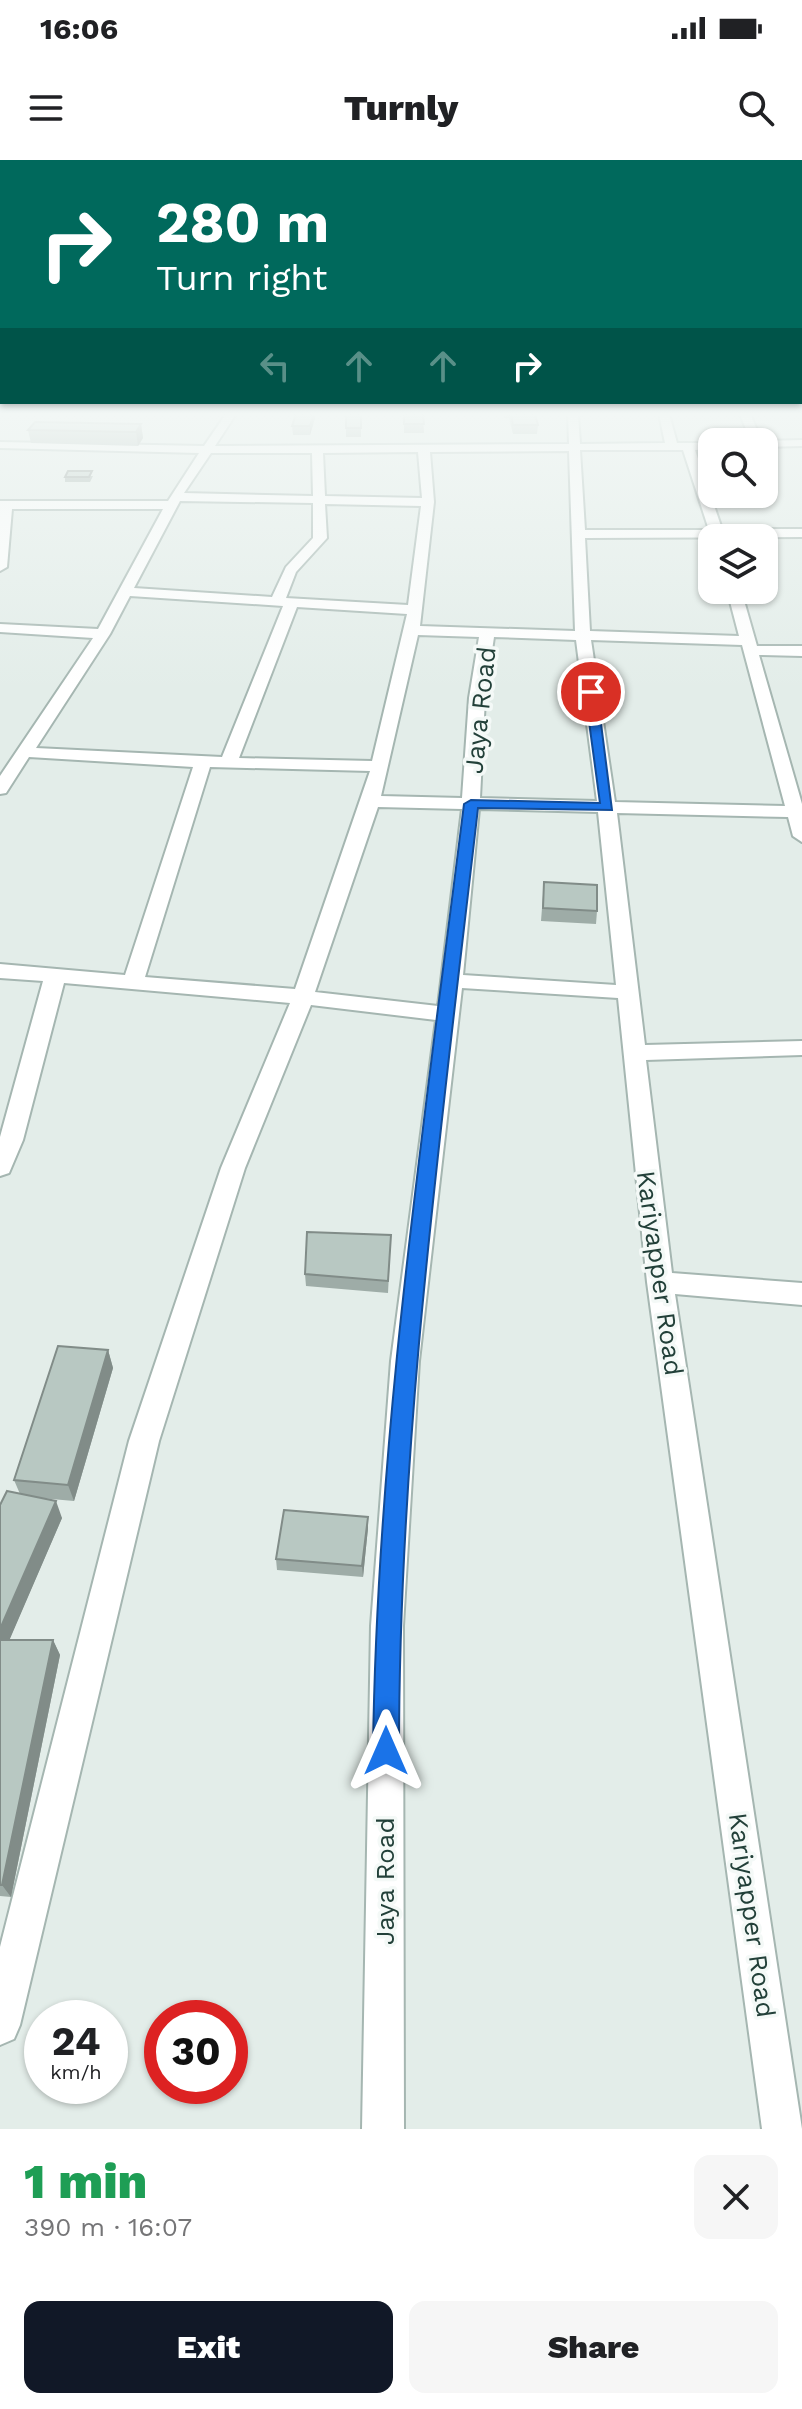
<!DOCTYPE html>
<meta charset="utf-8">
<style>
:root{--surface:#fff;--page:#f6f6f6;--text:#202124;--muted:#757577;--accent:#111827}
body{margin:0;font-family:"Work Sans",sans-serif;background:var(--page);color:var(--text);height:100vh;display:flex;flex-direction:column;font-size:30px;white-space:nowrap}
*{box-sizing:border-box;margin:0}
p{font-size:26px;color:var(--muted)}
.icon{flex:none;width:44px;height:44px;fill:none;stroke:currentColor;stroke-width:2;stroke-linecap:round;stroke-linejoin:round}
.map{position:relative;height:1969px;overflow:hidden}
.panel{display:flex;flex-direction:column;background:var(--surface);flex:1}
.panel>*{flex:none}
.banner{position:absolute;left:0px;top:0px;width:802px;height:244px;box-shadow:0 2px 6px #0004;background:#00695c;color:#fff;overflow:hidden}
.buttons{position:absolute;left:698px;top:268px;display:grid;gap:16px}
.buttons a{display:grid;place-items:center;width:80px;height:80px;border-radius:16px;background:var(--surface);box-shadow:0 2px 6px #0004;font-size:40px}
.speed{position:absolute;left:24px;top:1840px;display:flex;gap:16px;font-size:40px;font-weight:700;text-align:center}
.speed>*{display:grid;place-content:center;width:104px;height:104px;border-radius:50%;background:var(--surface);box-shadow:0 2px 6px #0004;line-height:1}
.speed small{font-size:20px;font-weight:400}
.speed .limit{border:12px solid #d22;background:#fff;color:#111}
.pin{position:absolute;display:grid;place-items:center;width:68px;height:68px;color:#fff;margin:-34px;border:4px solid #fff;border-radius:50%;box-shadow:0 2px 8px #0007}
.me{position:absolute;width:88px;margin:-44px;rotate:0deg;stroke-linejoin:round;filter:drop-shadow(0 0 6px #0008)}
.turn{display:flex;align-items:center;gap:28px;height:168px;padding:0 24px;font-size:36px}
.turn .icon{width:104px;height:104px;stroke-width:2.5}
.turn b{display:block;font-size:56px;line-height:68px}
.lanes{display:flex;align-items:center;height:76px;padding:0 24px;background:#0003;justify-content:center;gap:40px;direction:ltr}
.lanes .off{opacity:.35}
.round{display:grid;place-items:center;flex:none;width:84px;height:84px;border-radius:16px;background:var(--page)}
.headline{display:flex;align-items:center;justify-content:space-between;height:136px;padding:0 24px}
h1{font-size:48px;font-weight:800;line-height:60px;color:#1e9e55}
.primary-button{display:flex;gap:16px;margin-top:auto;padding:16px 24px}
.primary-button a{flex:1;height:92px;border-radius:16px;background:var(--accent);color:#fff;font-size:32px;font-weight:800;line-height:92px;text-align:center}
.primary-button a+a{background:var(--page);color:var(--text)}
.status{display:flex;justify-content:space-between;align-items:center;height:56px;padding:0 40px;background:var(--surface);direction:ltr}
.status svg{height:22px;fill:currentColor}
header{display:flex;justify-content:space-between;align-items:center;height:104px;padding:0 24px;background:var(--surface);font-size:36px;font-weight:800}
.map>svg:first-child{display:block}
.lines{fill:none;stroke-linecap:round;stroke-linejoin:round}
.minor-casing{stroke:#a5b6b1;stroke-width:4}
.minor{fill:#fff;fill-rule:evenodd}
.wall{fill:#9eaca7}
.shaded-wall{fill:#818c88}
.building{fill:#b8c8c2;stroke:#818c88;stroke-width:2}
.route{fill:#1a73e8;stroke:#114b97;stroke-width:2}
.labels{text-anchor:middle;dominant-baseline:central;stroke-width:7;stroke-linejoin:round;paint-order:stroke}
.street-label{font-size:26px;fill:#224039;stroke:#f4f9f7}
</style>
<div class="status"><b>16:06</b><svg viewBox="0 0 49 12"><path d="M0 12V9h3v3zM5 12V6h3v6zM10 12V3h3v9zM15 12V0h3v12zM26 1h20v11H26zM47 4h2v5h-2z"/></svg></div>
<header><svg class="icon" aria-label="menu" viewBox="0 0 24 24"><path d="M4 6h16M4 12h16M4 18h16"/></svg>Turnly<svg class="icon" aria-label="search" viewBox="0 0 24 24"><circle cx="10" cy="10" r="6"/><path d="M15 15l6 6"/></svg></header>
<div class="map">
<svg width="802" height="1969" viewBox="0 0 802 1969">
<rect width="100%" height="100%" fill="#e3ede9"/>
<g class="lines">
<g class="minor-casing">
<path id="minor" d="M 226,254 L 236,254 L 215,286 L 569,284 L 568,254 L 578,254 L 580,284 L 665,283 L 659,254 L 669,254 L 677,283 L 712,283 L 712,289 L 695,290 L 722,369 L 802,369 L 802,377 L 585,378 L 590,471 L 739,476 L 727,430 L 741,430 L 757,486 L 802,486 L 802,496 L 759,495 L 802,644 L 802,682 L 793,676 L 788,657 L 617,653 L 645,885 L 802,881 L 802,895 L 646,900 L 672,1113 L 802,1123 L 802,1145 L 675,1134 L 802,1969 L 762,1969 L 647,1122 L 618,838 L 462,828 L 419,1201 L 403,1466 L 404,1969 L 362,1969 L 371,1466 L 391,1201 L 436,860 L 311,845 L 245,1008 L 159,1281 L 20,1865 L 14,1879 L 0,1885 L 0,1787 L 129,1281 L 221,1008 L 290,843 L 64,823 L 23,980 L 9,1013 L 0,1016 L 0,977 L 43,821 L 0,818 L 0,804 L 125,815 L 193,607 L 29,597 L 6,633 L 0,634 L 0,616 L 93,478 L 0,472 L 0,464 L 98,469 L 163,349 L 12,349 L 7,407 L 0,411 L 0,341 L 168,341 L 199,293 L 0,288 L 0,282 L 204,286 ZM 580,290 L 683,290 L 709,370 L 585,370 ZM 569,291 L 575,471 L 420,466 L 434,342 L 430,292 ZM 418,292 L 422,338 L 325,336 L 323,293 ZM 211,293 L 312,293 L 313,336 L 184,333 ZM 180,341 L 313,343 L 313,378 L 286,407 L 272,437 L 134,428 ZM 325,344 L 421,346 L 408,445 L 286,438 L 296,412 L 327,378 ZM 130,436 L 283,446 L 222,597 L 36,588 L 110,474 ZM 297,447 L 407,454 L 372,601 L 239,598 ZM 418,475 L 479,477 L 469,538 L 462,638 L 381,636 ZM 494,477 L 576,480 L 597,641 L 480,638 L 485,538 ZM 591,480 L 742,485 L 785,646 L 615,642 ZM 210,607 L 370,611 L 295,829 L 145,817 ZM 378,647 L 462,649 L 438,846 L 315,832 ZM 479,649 L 598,652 L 616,825 L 463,815 Z
M 740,254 L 750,254 L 762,281 L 802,280 L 802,286 L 764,287 L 764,282 L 751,282 Z"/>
</g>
<use href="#minor" class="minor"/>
</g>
<path class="wall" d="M 346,254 L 361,254 L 361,277 L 346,277 Z
M 404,254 L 423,254 L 424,273 L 404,273 Z
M 503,254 L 535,254 L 538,265 L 537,274 L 513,274 L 509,258 L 504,258 Z
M 315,258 L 310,275 L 293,275 L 292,266 Z
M 141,264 L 143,278 L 138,286 L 31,283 L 28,270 Z
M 93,316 L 90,322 L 65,322 L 65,317 Z
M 544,722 L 597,751 L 596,764 L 541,761 Z
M 391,1075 L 388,1133 L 306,1126 L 305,1114 Z
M 108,1190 L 113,1208 L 74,1341 L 40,1338 L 62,1358 L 9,1480 L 53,1480 L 60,1495 L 11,1737 L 0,1736 L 0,1345 L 20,1334 L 14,1320 Z
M 368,1357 L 368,1368 L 363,1417 L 277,1410 L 276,1399 Z"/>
<path class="shaded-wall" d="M 313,254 L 315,254 L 315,258 L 310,275 L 310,266 Z
M 141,264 L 143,278 L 138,286 L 136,272 Z
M 108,1190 L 113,1208 L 74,1341 L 68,1325 Z
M 56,1341 L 62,1358 L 0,1502 L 0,1469 Z
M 368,1357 L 368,1368 L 363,1417 L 362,1406 Z
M 53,1480 L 60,1495 L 11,1737 L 2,1725 Z"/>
<path class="building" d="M 296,254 L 313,254 L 310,266 L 292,266 Z
M 346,254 L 361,254 L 361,268 L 346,268 Z
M 404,254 L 423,254 L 424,264 L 404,264 Z
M 511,254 L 535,254 L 538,265 L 513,265 Z
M 35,262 L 141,264 L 136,272 L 28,270 Z
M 68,311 L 92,311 L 89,317 L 65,317 Z
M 544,722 L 597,725 L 597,751 L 543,748 Z
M 307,1072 L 391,1075 L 388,1121 L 305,1114 Z
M 58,1186 L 108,1190 L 68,1325 L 14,1320 Z
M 7,1331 L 56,1341 L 0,1469 L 0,1345 Z
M 284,1350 L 368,1357 L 362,1406 L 276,1399 Z
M 0,1480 L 53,1480 L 2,1725 L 0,1725 Z"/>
<linearGradient id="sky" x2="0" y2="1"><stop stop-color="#82bbe0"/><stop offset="0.48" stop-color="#f2f7f5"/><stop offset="1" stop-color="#f2f7f5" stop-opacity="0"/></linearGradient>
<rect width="802" height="530" fill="url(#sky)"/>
<path class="route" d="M 591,528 L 597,532 L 612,650 L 478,648 C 442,962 399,1275 399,1591 L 395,1601 L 386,1605 L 376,1601 L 373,1591 C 377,1273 425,959 464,644 L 471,640 L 600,643 L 585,532 Z"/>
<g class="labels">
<g class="street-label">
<text transform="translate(480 550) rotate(-84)">Jaya Road</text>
<text transform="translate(660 1113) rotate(82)">Kariyapper Road</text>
<text transform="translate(385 1721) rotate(-90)">Jaya Road</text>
<text transform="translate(752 1755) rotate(82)">Kariyapper Road</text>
</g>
</g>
</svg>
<div class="buttons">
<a><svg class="icon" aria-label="search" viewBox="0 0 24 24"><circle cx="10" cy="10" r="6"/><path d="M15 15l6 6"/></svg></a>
<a><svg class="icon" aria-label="layers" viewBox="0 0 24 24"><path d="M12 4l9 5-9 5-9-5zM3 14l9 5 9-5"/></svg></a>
</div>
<div class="speed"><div>24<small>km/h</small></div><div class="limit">30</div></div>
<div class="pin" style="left:591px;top:532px;background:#d93025"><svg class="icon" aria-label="arrive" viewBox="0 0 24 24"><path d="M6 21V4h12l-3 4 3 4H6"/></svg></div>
<svg class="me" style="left:386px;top:1591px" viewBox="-20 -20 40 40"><path d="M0-17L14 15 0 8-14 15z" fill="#1a73e8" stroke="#fff" stroke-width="4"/></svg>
<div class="banner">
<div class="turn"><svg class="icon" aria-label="right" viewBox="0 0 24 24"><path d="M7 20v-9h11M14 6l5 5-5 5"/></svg><div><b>280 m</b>Turn right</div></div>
<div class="lanes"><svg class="icon off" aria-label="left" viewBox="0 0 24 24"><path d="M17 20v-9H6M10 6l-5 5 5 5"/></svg><svg class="icon off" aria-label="ahead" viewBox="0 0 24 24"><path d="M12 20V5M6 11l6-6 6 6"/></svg><svg class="icon off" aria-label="ahead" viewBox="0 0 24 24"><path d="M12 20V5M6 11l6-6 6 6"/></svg><svg class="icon" aria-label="right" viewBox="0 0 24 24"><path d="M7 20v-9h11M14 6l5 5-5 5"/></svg></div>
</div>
</div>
<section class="panel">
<div class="headline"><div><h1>1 min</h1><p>390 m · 16:07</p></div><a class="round"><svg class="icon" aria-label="close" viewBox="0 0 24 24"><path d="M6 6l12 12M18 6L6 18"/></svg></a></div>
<div class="primary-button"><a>Exit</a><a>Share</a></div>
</section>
